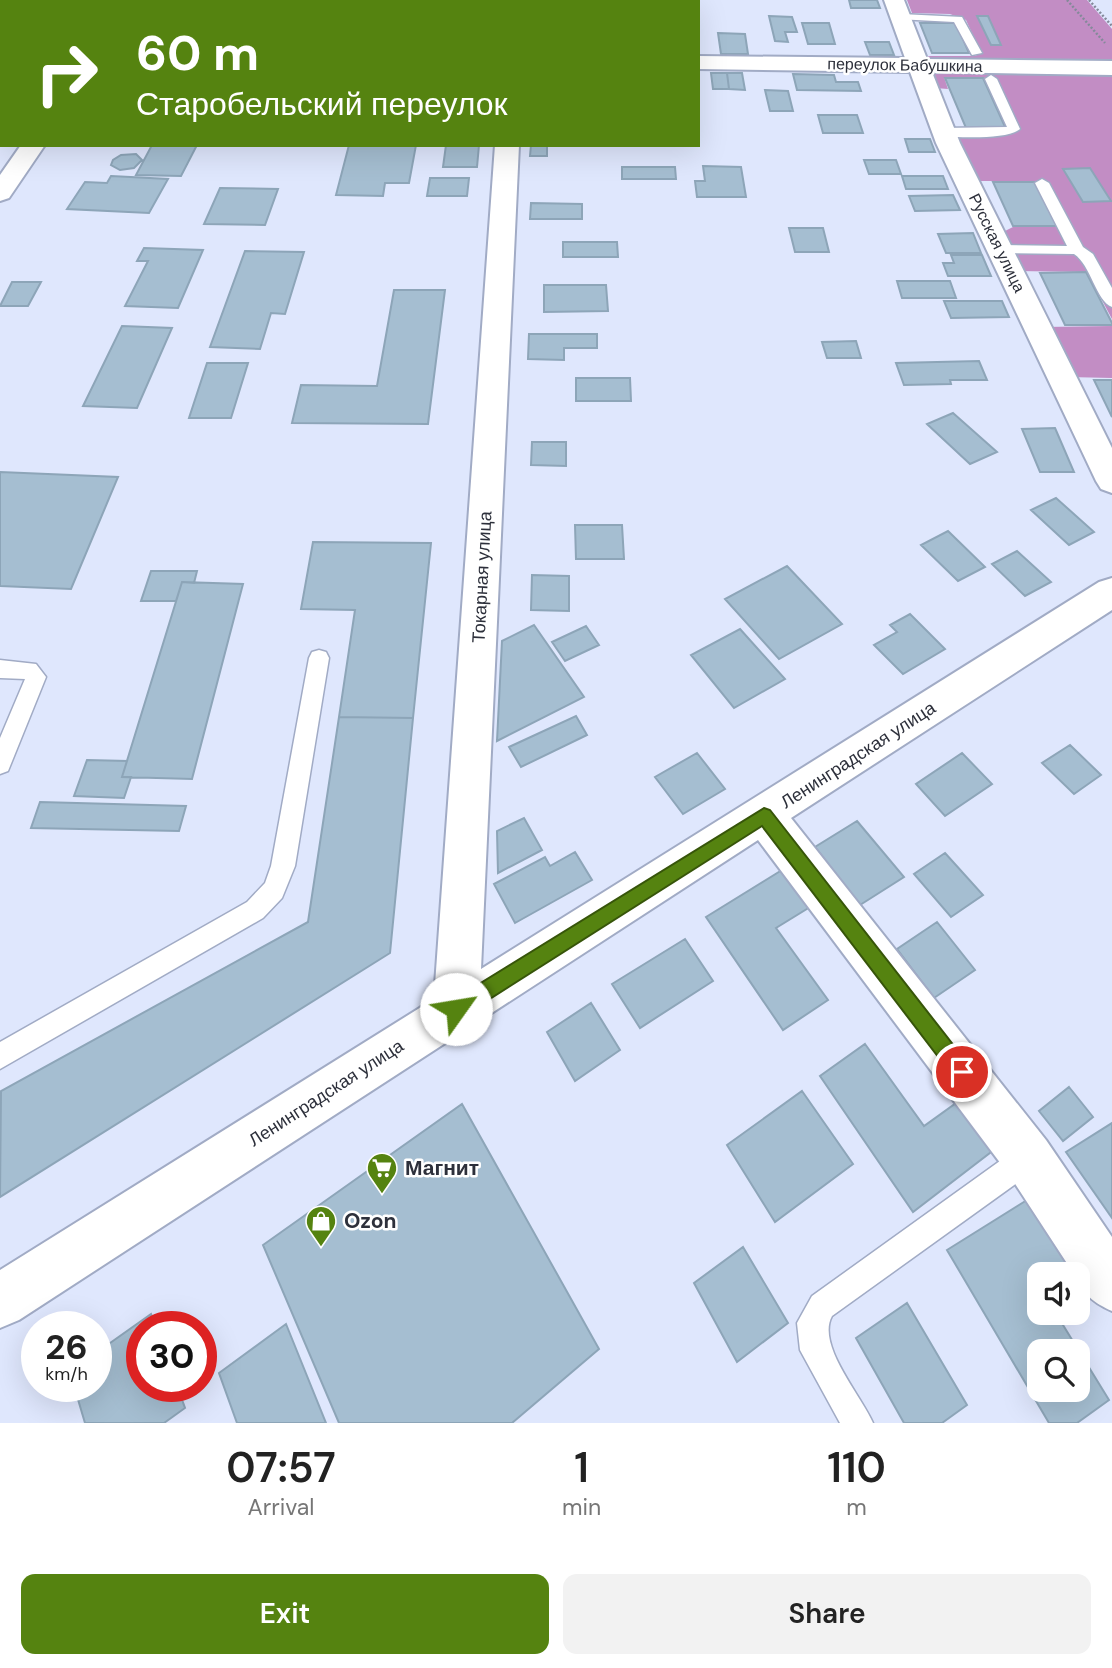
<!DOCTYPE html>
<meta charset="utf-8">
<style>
:root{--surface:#fff;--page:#f2f2f2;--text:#222;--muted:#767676;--accent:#558310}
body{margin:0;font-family:"DM Sans",sans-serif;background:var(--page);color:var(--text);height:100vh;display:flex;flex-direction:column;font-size:26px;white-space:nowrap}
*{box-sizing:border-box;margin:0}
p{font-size:23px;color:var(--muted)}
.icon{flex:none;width:38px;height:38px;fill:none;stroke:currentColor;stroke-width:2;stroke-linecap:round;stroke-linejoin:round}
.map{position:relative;height:1423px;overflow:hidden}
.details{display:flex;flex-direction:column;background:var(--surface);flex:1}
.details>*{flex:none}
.banner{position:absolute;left:0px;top:0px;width:700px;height:147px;box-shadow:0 7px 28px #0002;background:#558310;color:#fff;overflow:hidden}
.tools{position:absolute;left:1027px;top:1262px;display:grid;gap:14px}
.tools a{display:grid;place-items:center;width:63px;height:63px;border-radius:14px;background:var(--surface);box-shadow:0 7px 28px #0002;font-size:35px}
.speed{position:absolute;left:21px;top:1311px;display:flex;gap:14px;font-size:35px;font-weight:700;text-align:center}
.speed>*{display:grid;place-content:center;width:91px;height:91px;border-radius:50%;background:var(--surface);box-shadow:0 7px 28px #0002;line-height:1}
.speed small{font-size:18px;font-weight:400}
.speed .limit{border:10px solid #d22;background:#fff;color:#111}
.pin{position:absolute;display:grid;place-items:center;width:60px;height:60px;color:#fff;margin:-30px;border:4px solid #fff;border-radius:50%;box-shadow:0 2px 7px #0007}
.me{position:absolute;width:77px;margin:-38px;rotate:58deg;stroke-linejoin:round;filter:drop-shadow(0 0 5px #0008)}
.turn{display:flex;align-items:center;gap:24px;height:147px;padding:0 21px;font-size:32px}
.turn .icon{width:91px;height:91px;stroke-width:2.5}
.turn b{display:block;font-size:49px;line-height:60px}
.eta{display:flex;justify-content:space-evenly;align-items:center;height:119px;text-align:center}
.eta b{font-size:42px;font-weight:600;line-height:49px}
.action{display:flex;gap:14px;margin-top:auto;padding:14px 21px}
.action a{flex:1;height:80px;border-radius:14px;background:var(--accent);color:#fff;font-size:28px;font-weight:600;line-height:80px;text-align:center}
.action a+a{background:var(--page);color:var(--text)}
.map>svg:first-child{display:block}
.forest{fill:#c28dc4}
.building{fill:#a5bed1;stroke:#8da5b8;stroke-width:2;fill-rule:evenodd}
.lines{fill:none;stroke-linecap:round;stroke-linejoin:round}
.service-casing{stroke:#a1abc5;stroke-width:3}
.minor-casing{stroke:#a1abc5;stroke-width:4}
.tertiary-casing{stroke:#a1abc5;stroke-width:4}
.path{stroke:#84899a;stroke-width:2.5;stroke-dasharray:2 2;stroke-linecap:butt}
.service{fill:#fff;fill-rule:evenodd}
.minor{fill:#fff;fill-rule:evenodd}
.tertiary{fill:#fff;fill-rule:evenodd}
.route{fill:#558310;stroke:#37550a;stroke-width:2}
.labels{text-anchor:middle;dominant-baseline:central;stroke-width:5;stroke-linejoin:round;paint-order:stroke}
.far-street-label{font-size:16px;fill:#2d303b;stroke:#fff}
.street-label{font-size:18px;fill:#2d303b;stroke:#fff}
.near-poi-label{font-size:21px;font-weight:bold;fill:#2d303b;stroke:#fff;text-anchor:start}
</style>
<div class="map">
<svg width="1112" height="1423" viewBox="0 0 1112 1423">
<rect width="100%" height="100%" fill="#dfe7fd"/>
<path class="forest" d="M 907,0 L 1087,0 L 1112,29 L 1112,63 L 927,60 L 926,57 L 930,56 L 975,56 L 981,53 L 966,20 L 950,14 L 912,13 Z
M 926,69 L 1016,69 L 1020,75 L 1112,75 L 1112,319 L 1087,272 L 1016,271 L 995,236 L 1013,227 L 1059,226 L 1037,181 L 973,181 L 947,129 L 1008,129 L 984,78 L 944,77 L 948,89 L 935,88 Z
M 1112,326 L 1112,378 L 1068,377 L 1044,327 Z"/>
<path class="building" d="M 849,0 L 877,0 L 880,8 L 851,8 Z
M 769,16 L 792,17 L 797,32 L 785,32 L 788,42 L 775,41 Z
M 977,16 L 988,16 L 1001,45 L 991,45 Z
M 802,23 L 829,23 L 835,44 L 808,44 Z
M 920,23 L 956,23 L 969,53 L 932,53 Z
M 718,33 L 745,34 L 748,54 L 721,54 Z
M 865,42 L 889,42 L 894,55 L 870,55 Z
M 711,73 L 727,73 L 729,89 L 713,89 Z
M 727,73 L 742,73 L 745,90 L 729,89 Z
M 793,74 L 834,75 L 836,82 L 858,82 L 861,91 L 797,90 Z
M 945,78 L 983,78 L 1006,129 L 966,128 Z
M 765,90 L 788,91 L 793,111 L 770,111 Z
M 818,115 L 857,115 L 863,133 L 823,133 Z
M 905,139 L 930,139 L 935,152 L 909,152 Z
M 152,145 L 197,145 L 181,176 L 136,175 Z
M 349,145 L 416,145 L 409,183 L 385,183 L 383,196 L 336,195 Z
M 446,145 L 479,145 L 477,167 L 443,167 Z
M 531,145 L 547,145 L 547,156 L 530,156 Z
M 136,154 L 142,160 L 134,168 L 120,170 L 111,165 L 113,160 L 121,155 Z
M 864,160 L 896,160 L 901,174 L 869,174 Z
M 703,166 L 741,167 L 746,197 L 697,197 L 695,181 L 705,181 Z
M 622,167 L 675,167 L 676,179 L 622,179 Z
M 1090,168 L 1111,201 L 1083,202 L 1063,169 Z
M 111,176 L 168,179 L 149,213 L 67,209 L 85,182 L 107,183 Z
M 902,176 L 943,176 L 948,189 L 906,189 Z
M 430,178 L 469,178 L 467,196 L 427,196 Z
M 993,182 L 1035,182 L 1058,226 L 1013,226 Z
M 220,188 L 278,189 L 265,225 L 204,224 Z
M 953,195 L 960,210 L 915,211 L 909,196 Z
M 531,203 L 582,204 L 582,219 L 530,219 Z
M 789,228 L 823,228 L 829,252 L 795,252 Z
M 973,233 L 981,253 L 946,253 L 938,234 Z
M 563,242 L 617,242 L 618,257 L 563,257 Z
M 144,248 L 203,250 L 178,308 L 125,306 L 148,261 L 137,261 Z
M 245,251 L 304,252 L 285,314 L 271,313 L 260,349 L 210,347 Z
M 951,255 L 982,255 L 991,276 L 948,276 L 943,263 L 954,263 Z
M 1086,272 L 1112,323 L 1112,325 L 1065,325 L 1040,273 Z
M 897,281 L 950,281 L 956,298 L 902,298 Z
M 12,282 L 41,282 L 28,306 L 0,306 Z
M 544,285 L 606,285 L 608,311 L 544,312 Z
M 394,290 L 445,290 L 428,424 L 292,423 L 301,385 L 377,386 Z
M 944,301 L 1002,301 L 1009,317 L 951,318 Z
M 122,326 L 172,328 L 137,408 L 83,406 Z
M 529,334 L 597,334 L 597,348 L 564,348 L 564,360 L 528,359 Z
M 856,341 L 861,358 L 827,358 L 822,342 Z
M 979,361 L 987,380 L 950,380 L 951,384 L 904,385 L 896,363 Z
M 207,363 L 248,363 L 231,418 L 189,418 Z
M 576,378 L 630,378 L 631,401 L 576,401 Z
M 1094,380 L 1112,380 L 1112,417 Z
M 953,413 L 997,452 L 970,464 L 927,424 Z
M 1055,428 L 1074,472 L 1040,472 L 1022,429 Z
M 532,442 L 566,442 L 566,466 L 531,465 Z
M 0,472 L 118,477 L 71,589 L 0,586 Z
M 1056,498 L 1094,532 L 1069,545 L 1031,510 Z
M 575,525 L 622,525 L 624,559 L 576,559 Z
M 948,531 L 985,567 L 958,581 L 921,545 Z
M 313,542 L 431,543 L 413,718 L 339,717 L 355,610 L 301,609 Z
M 1017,551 L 1051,582 L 1025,596 L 992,564 Z
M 787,566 L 842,624 L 779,659 L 725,599 Z
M 151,571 L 197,571 L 194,583 L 182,582 L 176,601 L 141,601 Z
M 532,575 L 569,576 L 569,611 L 531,610 Z
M 182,582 L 243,584 L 192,779 L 122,777 Z
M 910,614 L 945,649 L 903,674 L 874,645 L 897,632 L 890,625 Z
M 534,625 L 584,697 L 497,741 L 502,641 Z
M 586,626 L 599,645 L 565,661 L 552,642 Z
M 740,629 L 785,679 L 734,708 L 691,655 Z
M 576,716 L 587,735 L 521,767 L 509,747 Z
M 339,717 L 413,718 L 390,953 L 0,1197 L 1,1091 L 308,922 Z
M 1070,745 L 1101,775 L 1074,794 L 1042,763 Z
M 697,753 L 725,789 L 683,814 L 655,777 Z
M 962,753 L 992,784 L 945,816 L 916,784 Z
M 87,760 L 127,761 L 122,777 L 131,777 L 124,798 L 74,796 Z
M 40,802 L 186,806 L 179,831 L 31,828 Z
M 524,818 L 542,850 L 498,873 L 497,831 Z
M 857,821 L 904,877 L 860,905 L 815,847 Z
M 575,852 L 592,880 L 515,923 L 494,884 L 545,857 L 550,866 Z
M 945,853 L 983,895 L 951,917 L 914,874 Z
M 782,870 L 810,907 L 776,928 L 828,1000 L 783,1030 L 706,917 Z
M 937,922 L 975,970 L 934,998 L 897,949 Z
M 685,939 L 713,981 L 640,1028 L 612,984 Z
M 591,1003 L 620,1050 L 575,1081 L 547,1032 Z
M 865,1044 L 924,1126 L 959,1101 L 995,1149 L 913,1212 L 820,1076 Z
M 1069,1087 L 1093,1117 L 1063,1141 L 1039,1111 Z
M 802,1091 L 853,1164 L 775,1222 L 727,1145 Z
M 462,1104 L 599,1349 L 512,1423 L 339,1423 L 263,1245 Z
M 1112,1123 L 1112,1218 L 1066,1152 Z
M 1027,1200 L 1075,1274 L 1040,1274 L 1040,1312 L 1055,1312 L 1109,1400 L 1077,1423 L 1049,1423 L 947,1250 ZM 1040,1351 L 1078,1351 L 1078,1390 L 1040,1390 Z
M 743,1247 L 788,1323 L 737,1362 L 694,1283 Z
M 907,1303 L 967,1405 L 942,1423 L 904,1423 L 856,1338 Z
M 151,1314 L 156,1326 L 142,1326 L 142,1386 L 177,1386 L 185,1408 L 164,1423 L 85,1423 L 74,1386 L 96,1386 L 96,1353 Z
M 286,1324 L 326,1423 L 237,1423 L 219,1373 Z"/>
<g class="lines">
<g class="service-casing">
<path id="service" d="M 0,6 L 2,6 L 2,12 L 0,12 Z
M 901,14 L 962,17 L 982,53 L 972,55 L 954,22 L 897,19 L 895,17 Z
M 0,43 L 2,43 L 2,49 L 0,49 Z
M 991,75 L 997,79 L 1020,129 C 1008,140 955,138 938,135 L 938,129 L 943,128 L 1007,127 L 985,79 Z
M 1042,179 L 1049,183 L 1083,247 L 1093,254 L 1112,288 L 1112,307 C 1096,301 1091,265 1074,254 L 999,253 L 992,249 L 999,245 L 1067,246 L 1035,183 Z
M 319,650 L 326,652 L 329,658 L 295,866 L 282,898 L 263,918 L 0,1069 L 0,1042 L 247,902 L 265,883 L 271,866 L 309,658 L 312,652 Z
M 0,660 L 36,664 L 46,677 L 8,771 L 0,774 L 0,738 L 25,679 L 0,678 Z
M 1028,1144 L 1038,1148 L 1042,1158 L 1038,1168 L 832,1316 C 816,1345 861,1395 873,1423 L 840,1423 L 800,1350 L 797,1323 L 812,1296 L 1018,1148 Z"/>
</g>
<g class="minor-casing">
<path id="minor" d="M 506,0 L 526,0 L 526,2 L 506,2 Z
M 884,0 L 904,0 L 927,59 L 1112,61 L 1112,75 L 932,72 L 960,143 L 1112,448 L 1112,493 L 1101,489 L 1096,481 L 936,143 L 910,72 L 698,69 L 698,56 L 905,58 Z
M 0,74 L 2,74 L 2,88 L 0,88 Z
M 495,145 L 519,145 L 481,969 L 1099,582 L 1112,578 L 1112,610 L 791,818 L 1046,1140 L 1112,1237 L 1112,1311 C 1096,1304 1079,1293 1078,1274 L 1074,1274 L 1010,1176 L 758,840 L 19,1320 L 0,1328 L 0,1270 L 434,999 Z"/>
</g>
<g class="tertiary-casing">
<path id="tertiary" d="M 125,0 L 145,0 L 124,2 Z
M 21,145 L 45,145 L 9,198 L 0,201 L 0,175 Z"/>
</g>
<path class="path" d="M 1067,0 L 1105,43
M 1089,0 L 1112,26"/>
<use href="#service" class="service"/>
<use href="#minor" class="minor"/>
<use href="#tertiary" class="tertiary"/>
</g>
<path class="route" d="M 764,808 L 770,810 L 969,1065 L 972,1072 L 969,1079 L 962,1082 L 955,1079 L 762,826 L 463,1016 L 456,1019 L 450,1016 L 447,1009 L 450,1002 Z"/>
<defs>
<g id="supermarket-pin" transform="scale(1.575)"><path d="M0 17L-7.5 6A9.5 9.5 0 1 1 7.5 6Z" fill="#558310" stroke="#fff"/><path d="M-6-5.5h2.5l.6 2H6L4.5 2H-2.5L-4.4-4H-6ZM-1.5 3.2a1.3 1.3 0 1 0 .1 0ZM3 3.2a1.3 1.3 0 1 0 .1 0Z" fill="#fff"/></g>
<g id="shop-pin" transform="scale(1.575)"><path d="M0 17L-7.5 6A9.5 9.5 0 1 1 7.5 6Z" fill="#558310" stroke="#fff"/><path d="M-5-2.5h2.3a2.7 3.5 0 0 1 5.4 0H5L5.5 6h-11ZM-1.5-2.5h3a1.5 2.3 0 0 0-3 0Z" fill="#fff"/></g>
</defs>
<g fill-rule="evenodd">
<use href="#supermarket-pin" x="382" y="1168"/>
<use href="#shop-pin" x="321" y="1221"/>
</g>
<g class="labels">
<g class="far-street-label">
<text transform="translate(905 65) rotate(1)">переулок Бабушкина</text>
<text transform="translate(997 243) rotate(64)">Русская улица</text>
</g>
<g class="street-label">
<text transform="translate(482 577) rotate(-87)">Токарная улица</text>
<text transform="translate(858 755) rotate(-33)">Ленинградская улица</text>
<text transform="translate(326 1093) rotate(-33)">Ленинградская улица</text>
</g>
<g class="near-poi-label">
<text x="405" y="1168">Магнит</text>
<text x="344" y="1221">Ozon</text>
</g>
</g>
</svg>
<div class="tools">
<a><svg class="icon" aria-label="sound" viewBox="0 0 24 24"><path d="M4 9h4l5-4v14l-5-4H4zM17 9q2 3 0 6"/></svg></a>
<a><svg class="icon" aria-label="search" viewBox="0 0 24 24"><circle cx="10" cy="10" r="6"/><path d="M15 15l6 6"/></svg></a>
</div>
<div class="speed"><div>26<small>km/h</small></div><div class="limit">30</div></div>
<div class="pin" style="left:962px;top:1072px;background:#d93025"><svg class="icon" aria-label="arrive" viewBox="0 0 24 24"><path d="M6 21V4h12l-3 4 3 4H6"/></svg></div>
<svg class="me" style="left:456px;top:1009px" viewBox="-20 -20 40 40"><circle r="19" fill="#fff"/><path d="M0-13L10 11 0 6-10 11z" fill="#558310"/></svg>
<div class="banner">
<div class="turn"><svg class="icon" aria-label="right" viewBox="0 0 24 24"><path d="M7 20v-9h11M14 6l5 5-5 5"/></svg><div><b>60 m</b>Старобельский переулок</div></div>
</div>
</div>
<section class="details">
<div class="eta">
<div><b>07:57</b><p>Arrival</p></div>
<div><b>1</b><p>min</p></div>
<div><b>110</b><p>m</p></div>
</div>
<div class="action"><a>Exit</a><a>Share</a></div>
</section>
